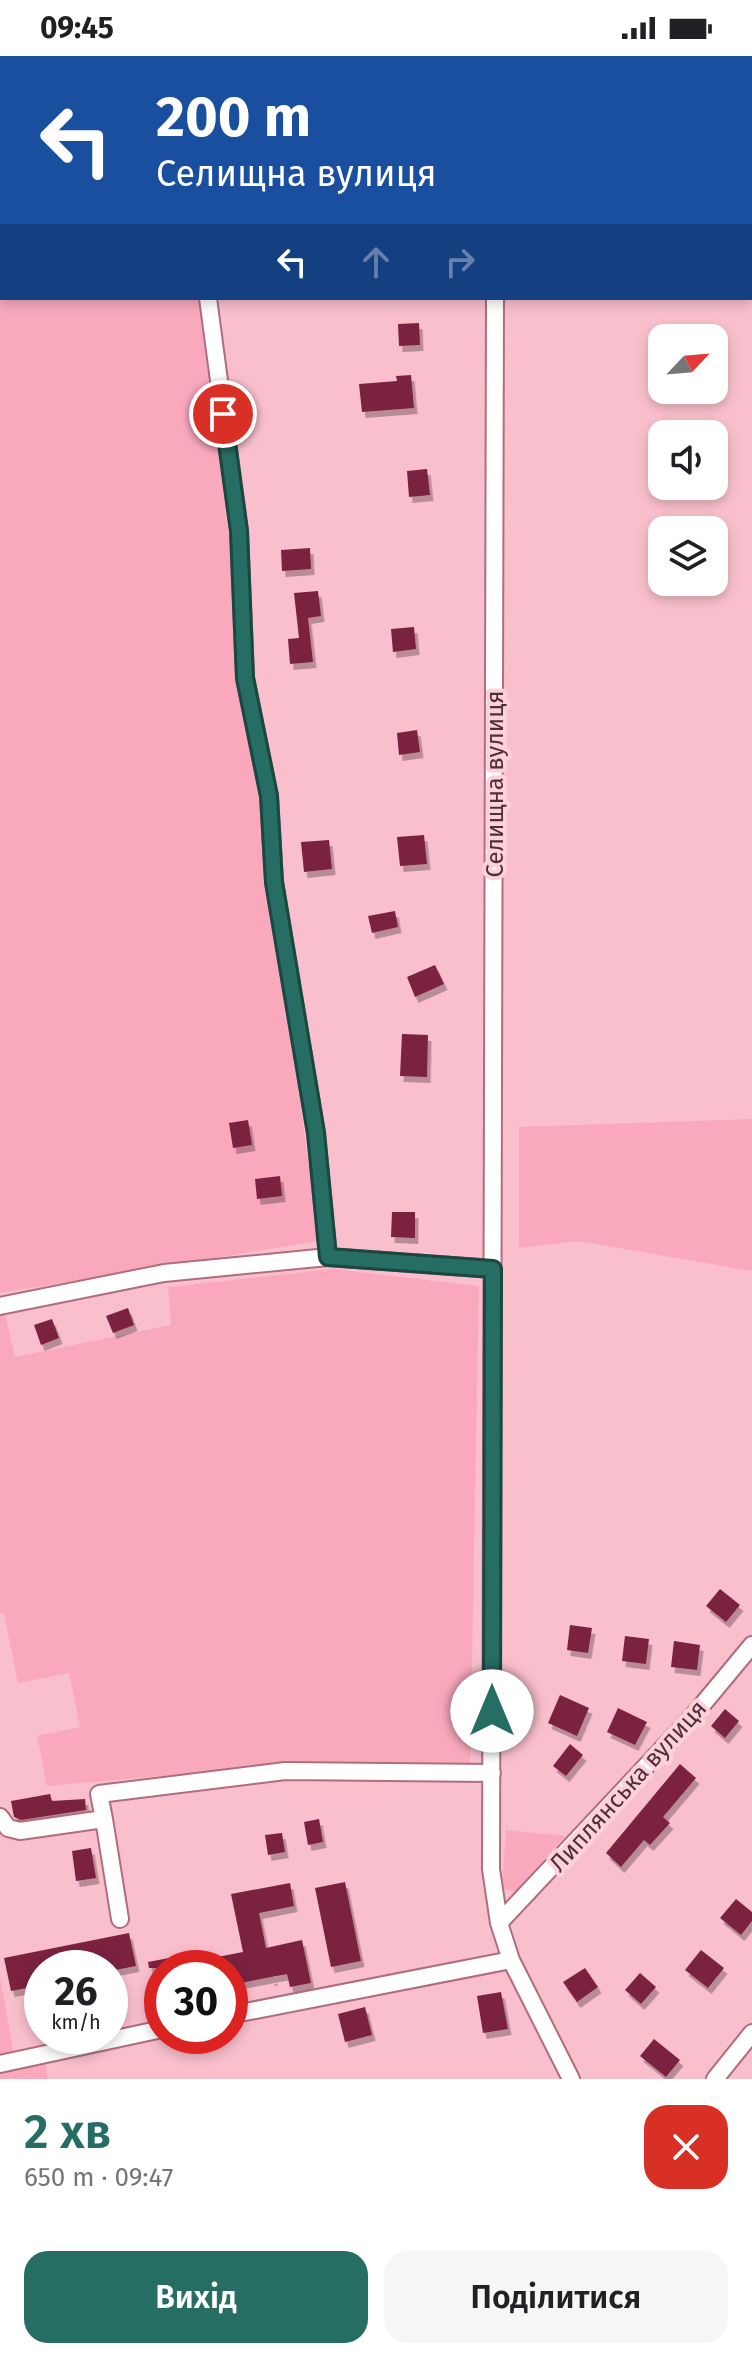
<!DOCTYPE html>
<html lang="uk">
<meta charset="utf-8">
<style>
:root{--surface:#fff;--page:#f6f6f6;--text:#202124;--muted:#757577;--accent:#266e64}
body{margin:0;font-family:"Fira Sans",sans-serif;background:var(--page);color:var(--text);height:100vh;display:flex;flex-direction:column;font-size:30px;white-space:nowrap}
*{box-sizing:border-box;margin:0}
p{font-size:26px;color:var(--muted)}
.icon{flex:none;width:44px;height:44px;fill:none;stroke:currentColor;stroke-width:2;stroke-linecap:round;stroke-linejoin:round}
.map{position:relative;height:2023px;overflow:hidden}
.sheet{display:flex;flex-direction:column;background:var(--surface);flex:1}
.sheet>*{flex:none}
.guide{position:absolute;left:0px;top:0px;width:752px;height:244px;box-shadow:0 4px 12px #0003;background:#1a4fa0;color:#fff;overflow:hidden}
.needle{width:52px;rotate:64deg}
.fabs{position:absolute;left:648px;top:268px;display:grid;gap:16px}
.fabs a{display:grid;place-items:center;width:80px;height:80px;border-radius:16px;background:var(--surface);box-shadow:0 4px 12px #0003;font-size:40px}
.speed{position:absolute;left:24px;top:1894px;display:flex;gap:16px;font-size:40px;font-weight:700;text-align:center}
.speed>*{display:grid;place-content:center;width:104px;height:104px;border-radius:50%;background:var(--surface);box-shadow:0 4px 12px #0003;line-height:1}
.speed small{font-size:20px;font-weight:400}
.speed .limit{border:12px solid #d22;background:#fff;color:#111}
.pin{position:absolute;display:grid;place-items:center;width:68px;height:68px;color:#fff;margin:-34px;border:4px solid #fff;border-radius:50%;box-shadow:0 2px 8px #0007}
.me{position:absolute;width:88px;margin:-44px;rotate:0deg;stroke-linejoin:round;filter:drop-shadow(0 0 6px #0008)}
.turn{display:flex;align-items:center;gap:28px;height:168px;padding:0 24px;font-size:36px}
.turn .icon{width:104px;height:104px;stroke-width:2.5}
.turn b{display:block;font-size:56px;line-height:68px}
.lanes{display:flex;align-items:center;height:76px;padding:0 24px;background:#0003;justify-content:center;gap:40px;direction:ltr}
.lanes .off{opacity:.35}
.round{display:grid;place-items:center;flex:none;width:84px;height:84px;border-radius:24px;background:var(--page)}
.overview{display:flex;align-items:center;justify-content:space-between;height:136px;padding:0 24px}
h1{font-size:48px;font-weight:600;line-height:60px;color:var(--accent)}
.cta{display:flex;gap:16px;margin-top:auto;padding:16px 24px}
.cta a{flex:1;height:92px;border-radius:24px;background:var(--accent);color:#fff;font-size:32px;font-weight:600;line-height:92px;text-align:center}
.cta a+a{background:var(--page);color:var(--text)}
.status{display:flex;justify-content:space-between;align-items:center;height:56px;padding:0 40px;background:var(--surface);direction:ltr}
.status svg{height:22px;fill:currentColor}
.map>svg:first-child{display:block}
.green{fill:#faa9bd}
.building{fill:#7a2140;filter:url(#shadow)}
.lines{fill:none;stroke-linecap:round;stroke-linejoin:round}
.minor-casing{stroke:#b06d7e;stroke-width:20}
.path{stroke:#bf8f9a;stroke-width:3;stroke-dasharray:2 6;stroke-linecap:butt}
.minor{stroke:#fff;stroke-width:16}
.route-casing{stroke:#194841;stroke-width:20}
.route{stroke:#266e64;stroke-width:14}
.labels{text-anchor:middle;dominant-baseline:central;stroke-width:8;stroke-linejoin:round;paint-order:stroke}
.street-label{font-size:24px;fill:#4d3038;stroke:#fdd0da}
</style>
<div class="status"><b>09:45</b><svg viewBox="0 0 49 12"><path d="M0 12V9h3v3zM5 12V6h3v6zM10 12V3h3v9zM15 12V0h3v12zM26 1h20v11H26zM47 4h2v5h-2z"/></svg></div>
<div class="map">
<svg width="752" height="2023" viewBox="0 0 752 2023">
<defs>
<filter id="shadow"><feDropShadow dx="3.5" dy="6" stdDeviation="0" flood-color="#0004"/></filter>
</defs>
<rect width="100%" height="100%" fill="#f9bfcc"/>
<path class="green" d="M 0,0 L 181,0 L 181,2 L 2,2 L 2,242 L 205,242 L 242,619 L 319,1185 L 0,1237 Z
M 752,1063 L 752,1215 L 578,1185 L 519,1192 L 519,1071 Z
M 333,1213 L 479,1230 L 470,1709 L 286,1709 L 47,1730 L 37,1680 L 80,1671 L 69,1617 L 18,1627 L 4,1557 L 0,1557 L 0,1258 L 5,1257 L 15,1301 L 171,1269 L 168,1231 Z
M 506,1774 L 565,1780 L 515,1836 L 502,1832 Z
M 0,1921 L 14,2000 L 0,2003 Z
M 45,2006 L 48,2023 L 0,2023 L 0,2016 Z"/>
<path class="building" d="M 419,267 L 420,289 L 399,290 L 398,268 Z
M 411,319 L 414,352 L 362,356 L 359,328 L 397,325 L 396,320 Z
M 427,413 L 430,439 L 409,441 L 407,415 Z
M 310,492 L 311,513 L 282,515 L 281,494 Z
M 318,535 L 321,560 L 308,562 L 313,606 L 290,608 L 288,583 L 299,582 L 294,537 Z
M 414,571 L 416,593 L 393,596 L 391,573 Z
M 417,674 L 420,696 L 399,699 L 397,677 Z
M 424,779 L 427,808 L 400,810 L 397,781 Z
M 329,784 L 332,813 L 304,816 L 301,786 Z
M 395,855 L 398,871 L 372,877 L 368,860 Z
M 435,909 L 444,928 L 415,941 L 407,921 Z
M 402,978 L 428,979 L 427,1021 L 400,1020 Z
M 248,1064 L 252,1089 L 233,1092 L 229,1067 Z
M 280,1120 L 282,1140 L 257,1143 L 255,1123 Z
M 392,1156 L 415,1156 L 415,1182 L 391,1181 Z
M 128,1252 L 134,1269 L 113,1277 L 106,1260 Z
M 52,1263 L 59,1282 L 41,1289 L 34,1269 Z
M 720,1533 L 740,1549 L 726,1566 L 706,1550 Z
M 570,1569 L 592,1572 L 588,1597 L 567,1594 Z
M 625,1580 L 649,1583 L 646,1608 L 622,1605 Z
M 674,1585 L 700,1589 L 697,1614 L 671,1611 Z
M 560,1639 L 589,1652 L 577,1680 L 548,1667 Z
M 618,1652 L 647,1666 L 635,1689 L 607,1676 Z
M 725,1653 L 739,1665 L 725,1682 L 711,1670 Z
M 570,1688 L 583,1699 L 566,1720 L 553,1710 Z
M 680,1708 L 696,1722 L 663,1761 L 670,1767 L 650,1789 L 644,1784 L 621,1811 L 606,1797 Z
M 50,1738 L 52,1745 L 85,1743 L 86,1754 L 21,1764 L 14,1761 L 11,1745 Z
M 319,1763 L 323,1786 L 308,1789 L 304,1766 Z
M 282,1777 L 285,1796 L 268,1799 L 265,1779 Z
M 91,1792 L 96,1822 L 76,1825 L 72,1795 Z
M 345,1826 L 361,1905 L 331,1911 L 315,1832 Z
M 290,1827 L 294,1850 L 259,1857 L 266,1892 L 302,1884 L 311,1927 L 290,1931 L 287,1918 L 230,1929 L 230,1912 L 149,1912 L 148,1906 L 201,1896 L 202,1904 L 243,1896 L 231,1838 Z
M 736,1843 L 752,1856 L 752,1865 L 741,1879 L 720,1862 Z
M 129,1877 L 136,1910 L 110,1915 L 110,1912 L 42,1912 L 42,1929 L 11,1935 L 4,1902 Z
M 701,1894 L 724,1912 L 708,1932 L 685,1914 Z
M 585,1912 L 598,1931 L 577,1946 L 563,1926 Z
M 640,1917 L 656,1931 L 641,1948 L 625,1934 Z
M 501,1936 L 508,1973 L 483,1977 L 477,1940 Z
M 365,1951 L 372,1979 L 345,1986 L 338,1958 Z
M 654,1983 L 680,2004 L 666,2021 L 640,2000 Z"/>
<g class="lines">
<g class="minor-casing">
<path id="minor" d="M 185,0 L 185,2
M 494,0 L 494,2
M 208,242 L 239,475 L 245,622 L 269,740 L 274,826 L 316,1077 L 328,1201
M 495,242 L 491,1813 L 499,1867 L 511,1904 L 571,2023
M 0,1250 L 164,1217 L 328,1201 L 493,1213
M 0,1761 L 8,1772 L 20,1775 L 104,1763 L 120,1863
M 104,1763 L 99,1738 L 285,1715 L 492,1717
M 499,1867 L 693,1660 L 752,1589
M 230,1959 L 511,1904
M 0,2008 L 162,1973
M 715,2023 L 752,1977"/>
</g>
<path class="path" d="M 275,1920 L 277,1934"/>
<use href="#minor" class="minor"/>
</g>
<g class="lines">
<g class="route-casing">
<path id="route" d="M 223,358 L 239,475 L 245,622 L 269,740 L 274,826 L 316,1077 L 328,1201 L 493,1213 L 492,1655"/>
</g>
<use href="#route" class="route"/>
</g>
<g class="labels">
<g class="street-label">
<text transform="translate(495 728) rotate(-90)">Селищна вулиця</text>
<text transform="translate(628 1730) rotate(-48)">Липлянська вулиця</text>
</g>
</g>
</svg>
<div class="fabs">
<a><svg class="needle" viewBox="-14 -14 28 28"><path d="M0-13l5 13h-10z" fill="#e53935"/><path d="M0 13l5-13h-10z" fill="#757577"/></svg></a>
<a><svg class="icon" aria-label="sound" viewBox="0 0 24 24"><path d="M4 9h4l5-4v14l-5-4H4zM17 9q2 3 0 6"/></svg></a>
<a><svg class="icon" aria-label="layers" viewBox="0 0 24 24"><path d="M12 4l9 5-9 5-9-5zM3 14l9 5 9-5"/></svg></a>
</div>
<div class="speed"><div>26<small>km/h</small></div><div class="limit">30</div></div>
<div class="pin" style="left:223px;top:358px;background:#d93025"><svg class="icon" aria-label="arrive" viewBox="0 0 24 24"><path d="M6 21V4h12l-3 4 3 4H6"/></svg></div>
<svg class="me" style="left:492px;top:1655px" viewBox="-20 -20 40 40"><circle r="19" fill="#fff"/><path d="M0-13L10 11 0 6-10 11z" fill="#266e64"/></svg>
<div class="guide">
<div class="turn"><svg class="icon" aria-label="left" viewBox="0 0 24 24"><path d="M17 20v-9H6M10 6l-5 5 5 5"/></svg><div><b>200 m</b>Селищна вулиця</div></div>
<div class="lanes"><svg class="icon" aria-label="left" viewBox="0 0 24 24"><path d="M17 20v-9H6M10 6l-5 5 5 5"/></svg><svg class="icon off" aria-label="ahead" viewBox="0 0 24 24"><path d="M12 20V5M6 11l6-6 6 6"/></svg><svg class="icon off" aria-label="right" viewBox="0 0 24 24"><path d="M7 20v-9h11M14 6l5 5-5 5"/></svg></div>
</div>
</div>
<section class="sheet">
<div class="overview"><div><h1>2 хв</h1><p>650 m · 09:47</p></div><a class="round" style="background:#d93025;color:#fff"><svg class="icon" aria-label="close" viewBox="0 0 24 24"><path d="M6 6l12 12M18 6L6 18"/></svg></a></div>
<div class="cta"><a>Вихід</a><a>Поділитися</a></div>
</section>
